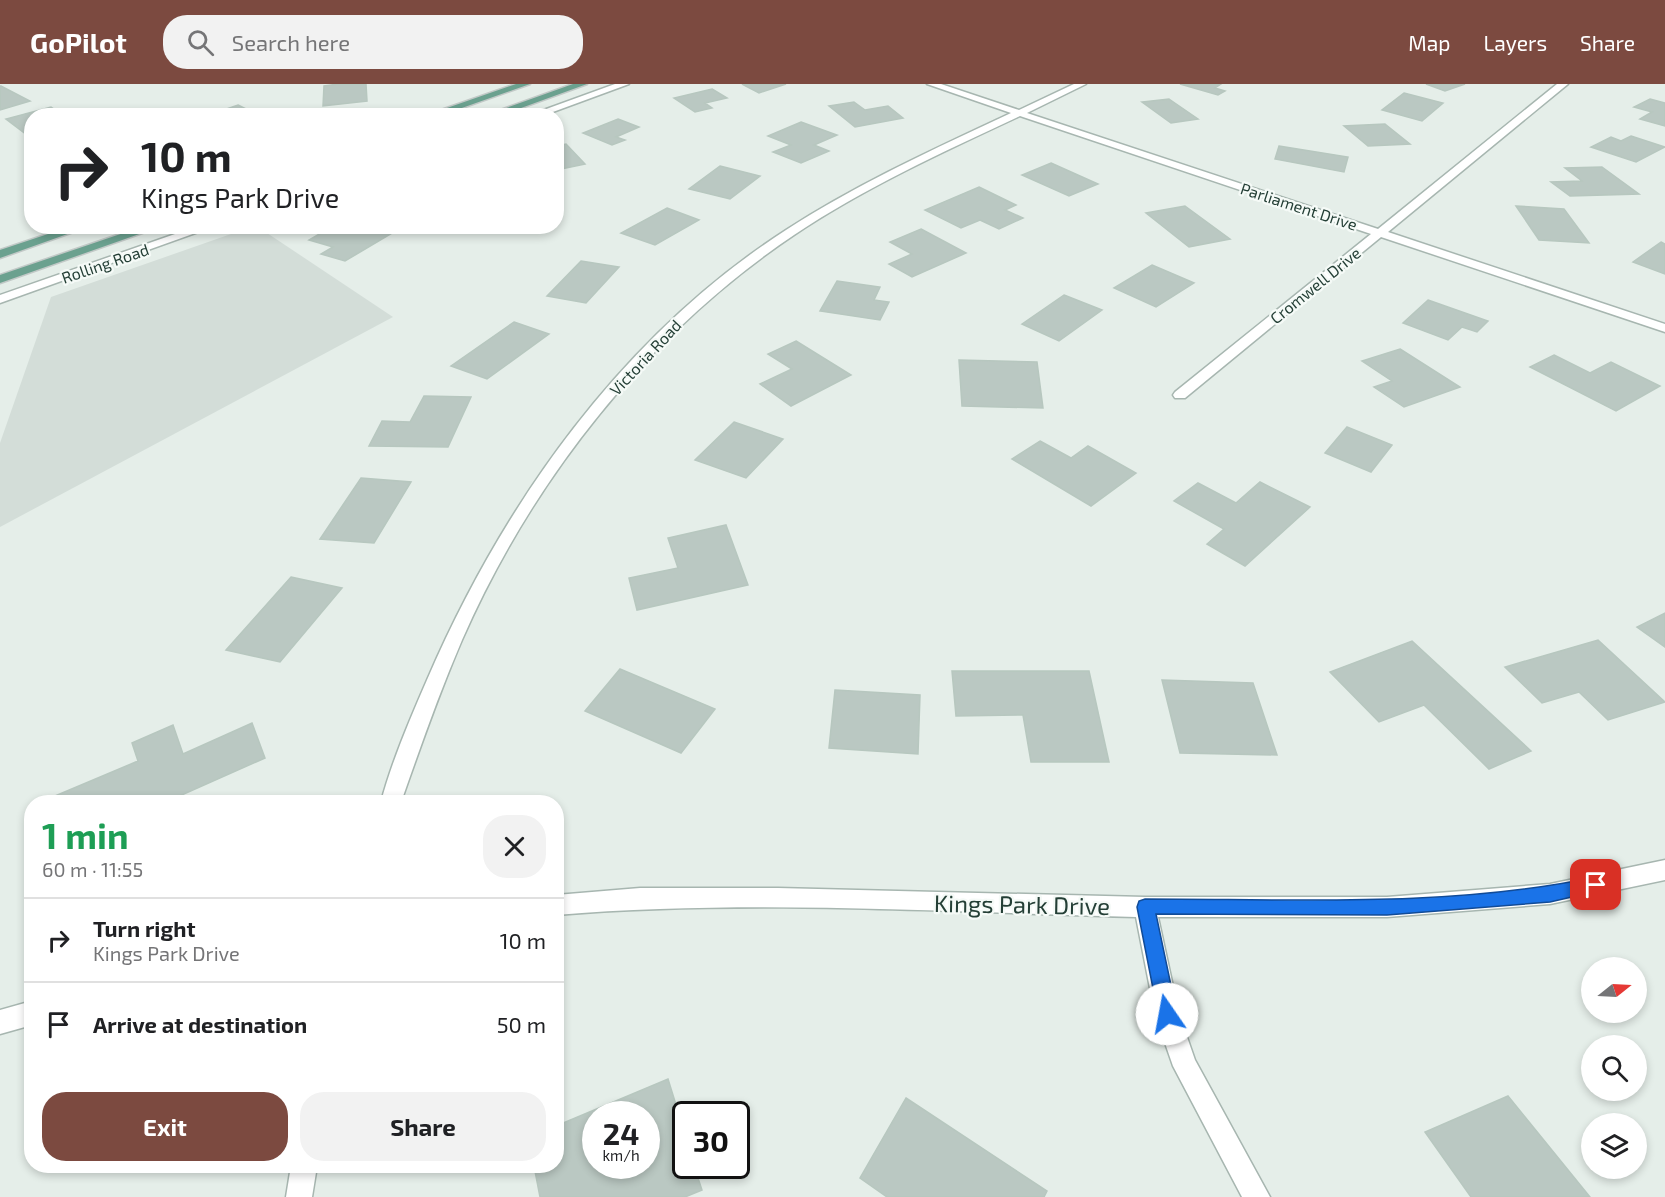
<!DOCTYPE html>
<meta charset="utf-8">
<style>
:root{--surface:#fff;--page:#f2f2f2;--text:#202124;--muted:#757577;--line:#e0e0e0;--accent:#7c4a40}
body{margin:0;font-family:"Exo 2",sans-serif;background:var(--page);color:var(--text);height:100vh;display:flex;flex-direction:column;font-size:22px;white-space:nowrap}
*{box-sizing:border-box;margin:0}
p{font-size:20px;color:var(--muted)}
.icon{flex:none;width:33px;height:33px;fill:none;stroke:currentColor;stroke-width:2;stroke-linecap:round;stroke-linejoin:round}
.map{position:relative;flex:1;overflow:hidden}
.panel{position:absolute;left:24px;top:711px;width:540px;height:378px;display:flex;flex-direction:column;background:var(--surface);border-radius:24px;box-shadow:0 3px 9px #0003}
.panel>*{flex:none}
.guide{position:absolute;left:24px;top:24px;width:540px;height:126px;border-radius:24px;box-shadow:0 3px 9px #0003;background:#fff;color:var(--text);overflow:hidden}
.needle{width:39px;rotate:72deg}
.controls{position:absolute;left:1581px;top:873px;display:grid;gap:12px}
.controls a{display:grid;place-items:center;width:66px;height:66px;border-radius:50%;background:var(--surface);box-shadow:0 3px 9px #0003;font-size:30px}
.speed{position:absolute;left:582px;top:1017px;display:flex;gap:12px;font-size:30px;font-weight:700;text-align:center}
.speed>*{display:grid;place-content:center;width:78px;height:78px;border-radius:50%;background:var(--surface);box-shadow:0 3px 9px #0003;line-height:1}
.speed small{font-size:15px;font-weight:400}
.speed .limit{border:3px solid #111;border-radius:9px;background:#fff;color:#111}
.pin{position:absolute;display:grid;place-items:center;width:51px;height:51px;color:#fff;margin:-26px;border-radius:12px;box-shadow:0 3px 9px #0006}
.me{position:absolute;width:66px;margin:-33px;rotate:348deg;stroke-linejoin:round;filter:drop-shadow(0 0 4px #0008)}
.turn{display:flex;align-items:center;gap:21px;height:126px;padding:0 18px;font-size:27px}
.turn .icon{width:78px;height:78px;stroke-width:2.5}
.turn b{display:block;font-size:42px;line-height:51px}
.round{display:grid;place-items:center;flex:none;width:63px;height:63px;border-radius:24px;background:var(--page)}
.headline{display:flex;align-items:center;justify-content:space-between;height:102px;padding:0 18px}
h1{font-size:36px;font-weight:700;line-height:45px;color:#1e9e55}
.cta{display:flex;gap:12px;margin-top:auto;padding:12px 18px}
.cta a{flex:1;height:69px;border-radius:24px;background:var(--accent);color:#fff;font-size:24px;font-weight:700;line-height:69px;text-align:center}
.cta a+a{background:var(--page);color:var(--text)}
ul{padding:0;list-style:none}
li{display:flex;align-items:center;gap:18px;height:84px;padding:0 18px;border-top:2px solid var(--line)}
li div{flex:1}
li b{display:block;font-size:22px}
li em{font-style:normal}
header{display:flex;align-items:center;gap:36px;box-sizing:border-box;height:84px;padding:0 30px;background:var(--accent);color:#fff}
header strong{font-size:28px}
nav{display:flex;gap:33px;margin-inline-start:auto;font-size:21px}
.search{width:420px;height:54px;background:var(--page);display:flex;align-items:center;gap:15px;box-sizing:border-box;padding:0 21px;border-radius:24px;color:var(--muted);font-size:22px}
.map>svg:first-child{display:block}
.built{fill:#d3ddd8}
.building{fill:#bac8c2;stroke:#b7c7bf;stroke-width:1.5;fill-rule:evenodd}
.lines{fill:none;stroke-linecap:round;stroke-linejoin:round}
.minor-casing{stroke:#a7b6b0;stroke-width:3}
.major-casing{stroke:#c2c9c7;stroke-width:3}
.minor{fill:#fff;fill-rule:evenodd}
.major{fill:#6ba18f;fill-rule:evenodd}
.route{fill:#1a73e8;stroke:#114b97;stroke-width:1.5}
.labels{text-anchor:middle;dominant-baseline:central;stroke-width:4.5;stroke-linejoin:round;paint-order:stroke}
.far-street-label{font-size:16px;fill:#243f36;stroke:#f5faf7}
.near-street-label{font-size:24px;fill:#243f36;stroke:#f5faf7}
</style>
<header>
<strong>GoPilot</strong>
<div class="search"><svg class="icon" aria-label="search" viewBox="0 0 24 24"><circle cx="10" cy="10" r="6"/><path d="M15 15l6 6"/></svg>Search here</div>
<nav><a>Map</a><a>Layers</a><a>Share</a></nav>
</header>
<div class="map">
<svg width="1665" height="1113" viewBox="0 0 1665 1113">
<rect width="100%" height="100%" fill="#e5eee9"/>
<path class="built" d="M 251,143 L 258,143 L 393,233 L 0,443 L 0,359 L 51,213 Z"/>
<path class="building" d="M 338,0 L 366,0 L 367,17 L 323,22 L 324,2 Z
M 742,0 L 786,0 L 759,9 Z
M 1180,0 L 1221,0 L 1215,4 L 1225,7 L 1218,11 Z
M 1426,0 L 1465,0 L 1445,7 Z
M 0,2 L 1,2 L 30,17 L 0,26 Z
M 712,5 L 727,14 L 705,19 L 712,24 L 695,28 L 674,14 Z
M 1404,9 L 1443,19 L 1422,37 L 1382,26 Z
M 1169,15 L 1198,35 L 1171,39 L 1142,18 Z
M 1650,15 L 1665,19 L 1665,42 L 1640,35 L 1652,28 L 1634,23 Z
M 854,18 L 865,26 L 888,22 L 903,34 L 855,43 L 829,22 Z
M 238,21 L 254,29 L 247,32 L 206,32 Z
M 51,23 L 64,32 L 32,32 L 31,54 L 6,35 Z
M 618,35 L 639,43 L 616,53 L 625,56 L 612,61 L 583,49 Z
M 801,38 L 837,51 L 814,61 L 829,67 L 801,79 L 773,68 L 791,61 L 768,52 Z
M 1385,40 L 1410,60 L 1368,62 L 1344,42 Z
M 1631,52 L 1665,63 L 1636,78 L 1591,63 L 1611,53 L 1621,57 Z
M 566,60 L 585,80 L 556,86 L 556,62 Z
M 1279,62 L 1348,73 L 1344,88 L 1275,75 Z
M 1051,79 L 1098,100 L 1069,112 L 1022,91 Z
M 720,82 L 760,92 L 730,115 L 689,105 Z
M 1602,83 L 1639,110 L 1570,112 L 1551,98 L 1582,97 L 1565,84 Z
M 979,103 L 1016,121 L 1005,126 L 1023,134 L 999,145 L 980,136 L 961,144 L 925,126 Z
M 1185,122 L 1230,155 L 1189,163 L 1146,129 Z
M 1516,122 L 1564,125 L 1589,159 L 1539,156 Z
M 667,124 L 699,136 L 655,161 L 621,149 Z
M 333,142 L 404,142 L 345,177 L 321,170 L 333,163 L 309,156 Z
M 921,145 L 966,169 L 912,193 L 889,180 L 912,170 L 890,158 Z
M 1661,158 L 1665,160 L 1665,190 L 1633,178 Z
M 581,177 L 619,183 L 586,219 L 547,212 Z
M 1152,181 L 1194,199 L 1156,223 L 1114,204 Z
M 837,197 L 880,203 L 874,216 L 889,218 L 880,236 L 820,227 Z
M 1064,211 L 1102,226 L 1059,257 L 1022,240 Z
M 1428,216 L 1488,237 L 1477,248 L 1462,243 L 1448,256 L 1403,239 Z
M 514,238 L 549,250 L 487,295 L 451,282 Z
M 796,257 L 851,291 L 791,322 L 760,300 L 792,285 L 768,270 Z
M 1400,265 L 1460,303 L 1404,323 L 1374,303 L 1392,297 L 1362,277 Z
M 1554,271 L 1590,289 L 1611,278 L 1660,302 L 1616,327 L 1530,283 Z
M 959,276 L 1037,278 L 1043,324 L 962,322 Z
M 424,312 L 471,313 L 448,363 L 369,362 L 382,337 L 410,338 Z
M 734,338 L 783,355 L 746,394 L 695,376 Z
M 1347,343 L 1392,361 L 1371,388 L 1325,369 Z
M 1040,357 L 1071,374 L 1088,362 L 1136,389 L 1091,422 L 1012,375 Z
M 361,394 L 411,398 L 374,459 L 320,455 Z
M 1260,398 L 1310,423 L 1245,482 L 1207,460 L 1224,445 L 1174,417 L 1198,399 L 1236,419 Z
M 726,441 L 748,501 L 637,526 L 629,494 L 678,484 L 668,454 Z
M 291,493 L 342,504 L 280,578 L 226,566 Z
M 1665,529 L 1665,563 L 1637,543 Z
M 1598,556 L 1665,618 L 1608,636 L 1579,608 L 1542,619 L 1505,583 Z
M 1412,557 L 1531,667 L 1489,685 L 1424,621 L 1379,638 L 1330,588 Z
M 620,585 L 715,625 L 681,669 L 585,627 Z
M 952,587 L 1089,587 L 1109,678 L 1031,678 L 1023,631 L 956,632 Z
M 1162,596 L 1253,599 L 1277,671 L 1180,669 Z
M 835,606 L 920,611 L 918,670 L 829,664 Z
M 252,639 L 265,674 L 166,718 L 56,718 L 55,712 L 138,677 L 132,659 L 173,641 L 183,670 Z
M 668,995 L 686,1053 L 686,1082 L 694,1082 L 702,1106 L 685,1113 L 540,1113 L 534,1082 L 556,1082 L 556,1042 ZM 596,1030 L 646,1030 L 646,1082 L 596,1082 Z
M 1508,1012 L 1590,1113 L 1471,1113 L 1425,1048 Z
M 906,1014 L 1047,1107 L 1044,1113 L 887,1113 L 860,1094 Z"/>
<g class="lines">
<g class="minor-casing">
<path id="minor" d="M 615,0 L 629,0 L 542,32 L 527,32 Z
M 927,0 L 941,0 L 1019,26 L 1074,0 L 1086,0 L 1027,29 L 1378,145 L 1557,0 L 1568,0 L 1388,148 L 1665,240 L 1665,248 L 1381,153 L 1185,314 L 1175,314 L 1173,311 L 1175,308 L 1371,150 L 1020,32 C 943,68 864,104 794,151 C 648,249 532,396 462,556 C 439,609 420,664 401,718 L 381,718 C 392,677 410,635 427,596 C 504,418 622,252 786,146 C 857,100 934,65 1011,29 Z
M 198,142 L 215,142 L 0,219 L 0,211 Z
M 1665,776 L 1665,796 L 1550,820 L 1387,833 L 1158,833 L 1179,930 L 1195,976 L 1270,1113 L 1242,1113 L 1173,982 L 1155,930 L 1136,833 C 943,828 749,815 556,831 L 556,811 L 640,804 L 778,804 L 1145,813 L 1387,813 L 1550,800 Z
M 32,917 L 32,941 L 0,950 L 0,926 Z
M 291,1082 L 317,1082 L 312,1113 L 286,1113 Z"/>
</g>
<g class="major-casing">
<path id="major" d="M 516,0 L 530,0 L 439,32 L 424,32 Z
M 573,0 L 587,0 L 499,32 L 484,32 Z
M 72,142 L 90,142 L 0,174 L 0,166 Z
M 144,142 L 162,142 L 0,199 L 0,191 Z"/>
</g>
<use href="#minor" class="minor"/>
<use href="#major" class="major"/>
</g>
<path class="route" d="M 1596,793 L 1602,795 L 1604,801 L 1602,806 L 1550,818 L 1387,831 L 1156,830 L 1177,930 L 1174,936 L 1167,939 L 1161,936 L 1158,930 L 1137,823 L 1139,817 L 1145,815 C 1295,815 1449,824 1596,793 Z"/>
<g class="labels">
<g class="far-street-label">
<text transform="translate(1299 122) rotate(18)">Parliament Drive</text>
<text transform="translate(105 179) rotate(-19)">Rolling Road</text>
<text transform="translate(1315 201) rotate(-39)">Cromwell Drive</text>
<text transform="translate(645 273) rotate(-47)">Victoria Road</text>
</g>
<g class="near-street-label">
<text transform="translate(1022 820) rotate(1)">Kings Park Drive</text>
</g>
</g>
</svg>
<div class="controls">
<a><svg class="needle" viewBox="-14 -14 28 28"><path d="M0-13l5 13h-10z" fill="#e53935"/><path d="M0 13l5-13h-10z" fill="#757577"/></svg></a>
<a><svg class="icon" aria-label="search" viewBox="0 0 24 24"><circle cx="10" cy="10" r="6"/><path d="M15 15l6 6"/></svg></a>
<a><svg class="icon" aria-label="layers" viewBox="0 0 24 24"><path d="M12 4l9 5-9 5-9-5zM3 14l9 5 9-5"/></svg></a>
</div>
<div class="speed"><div>24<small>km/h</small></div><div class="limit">30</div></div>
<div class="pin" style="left:1596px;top:801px;background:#d93025"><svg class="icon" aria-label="arrive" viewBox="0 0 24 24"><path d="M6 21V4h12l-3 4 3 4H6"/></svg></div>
<svg class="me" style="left:1167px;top:930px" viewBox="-20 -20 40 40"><circle r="19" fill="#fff"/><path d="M0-13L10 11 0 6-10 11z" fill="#1a73e8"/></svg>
<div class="guide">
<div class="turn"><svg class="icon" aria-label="right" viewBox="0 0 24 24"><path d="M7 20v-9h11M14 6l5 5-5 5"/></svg><div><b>10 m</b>Kings Park Drive</div></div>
</div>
<section class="panel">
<div class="headline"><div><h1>1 min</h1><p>60 m · 11:55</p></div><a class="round"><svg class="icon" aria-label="close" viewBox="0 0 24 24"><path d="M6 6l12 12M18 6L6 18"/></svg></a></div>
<ul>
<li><svg class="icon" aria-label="right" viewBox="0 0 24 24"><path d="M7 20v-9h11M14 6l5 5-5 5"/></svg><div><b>Turn right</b><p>Kings Park Drive</p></div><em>10 m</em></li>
<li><svg class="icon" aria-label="arrive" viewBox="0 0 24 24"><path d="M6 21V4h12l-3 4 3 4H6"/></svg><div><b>Arrive at destination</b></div><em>50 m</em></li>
</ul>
<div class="cta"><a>Exit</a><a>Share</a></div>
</section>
</div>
